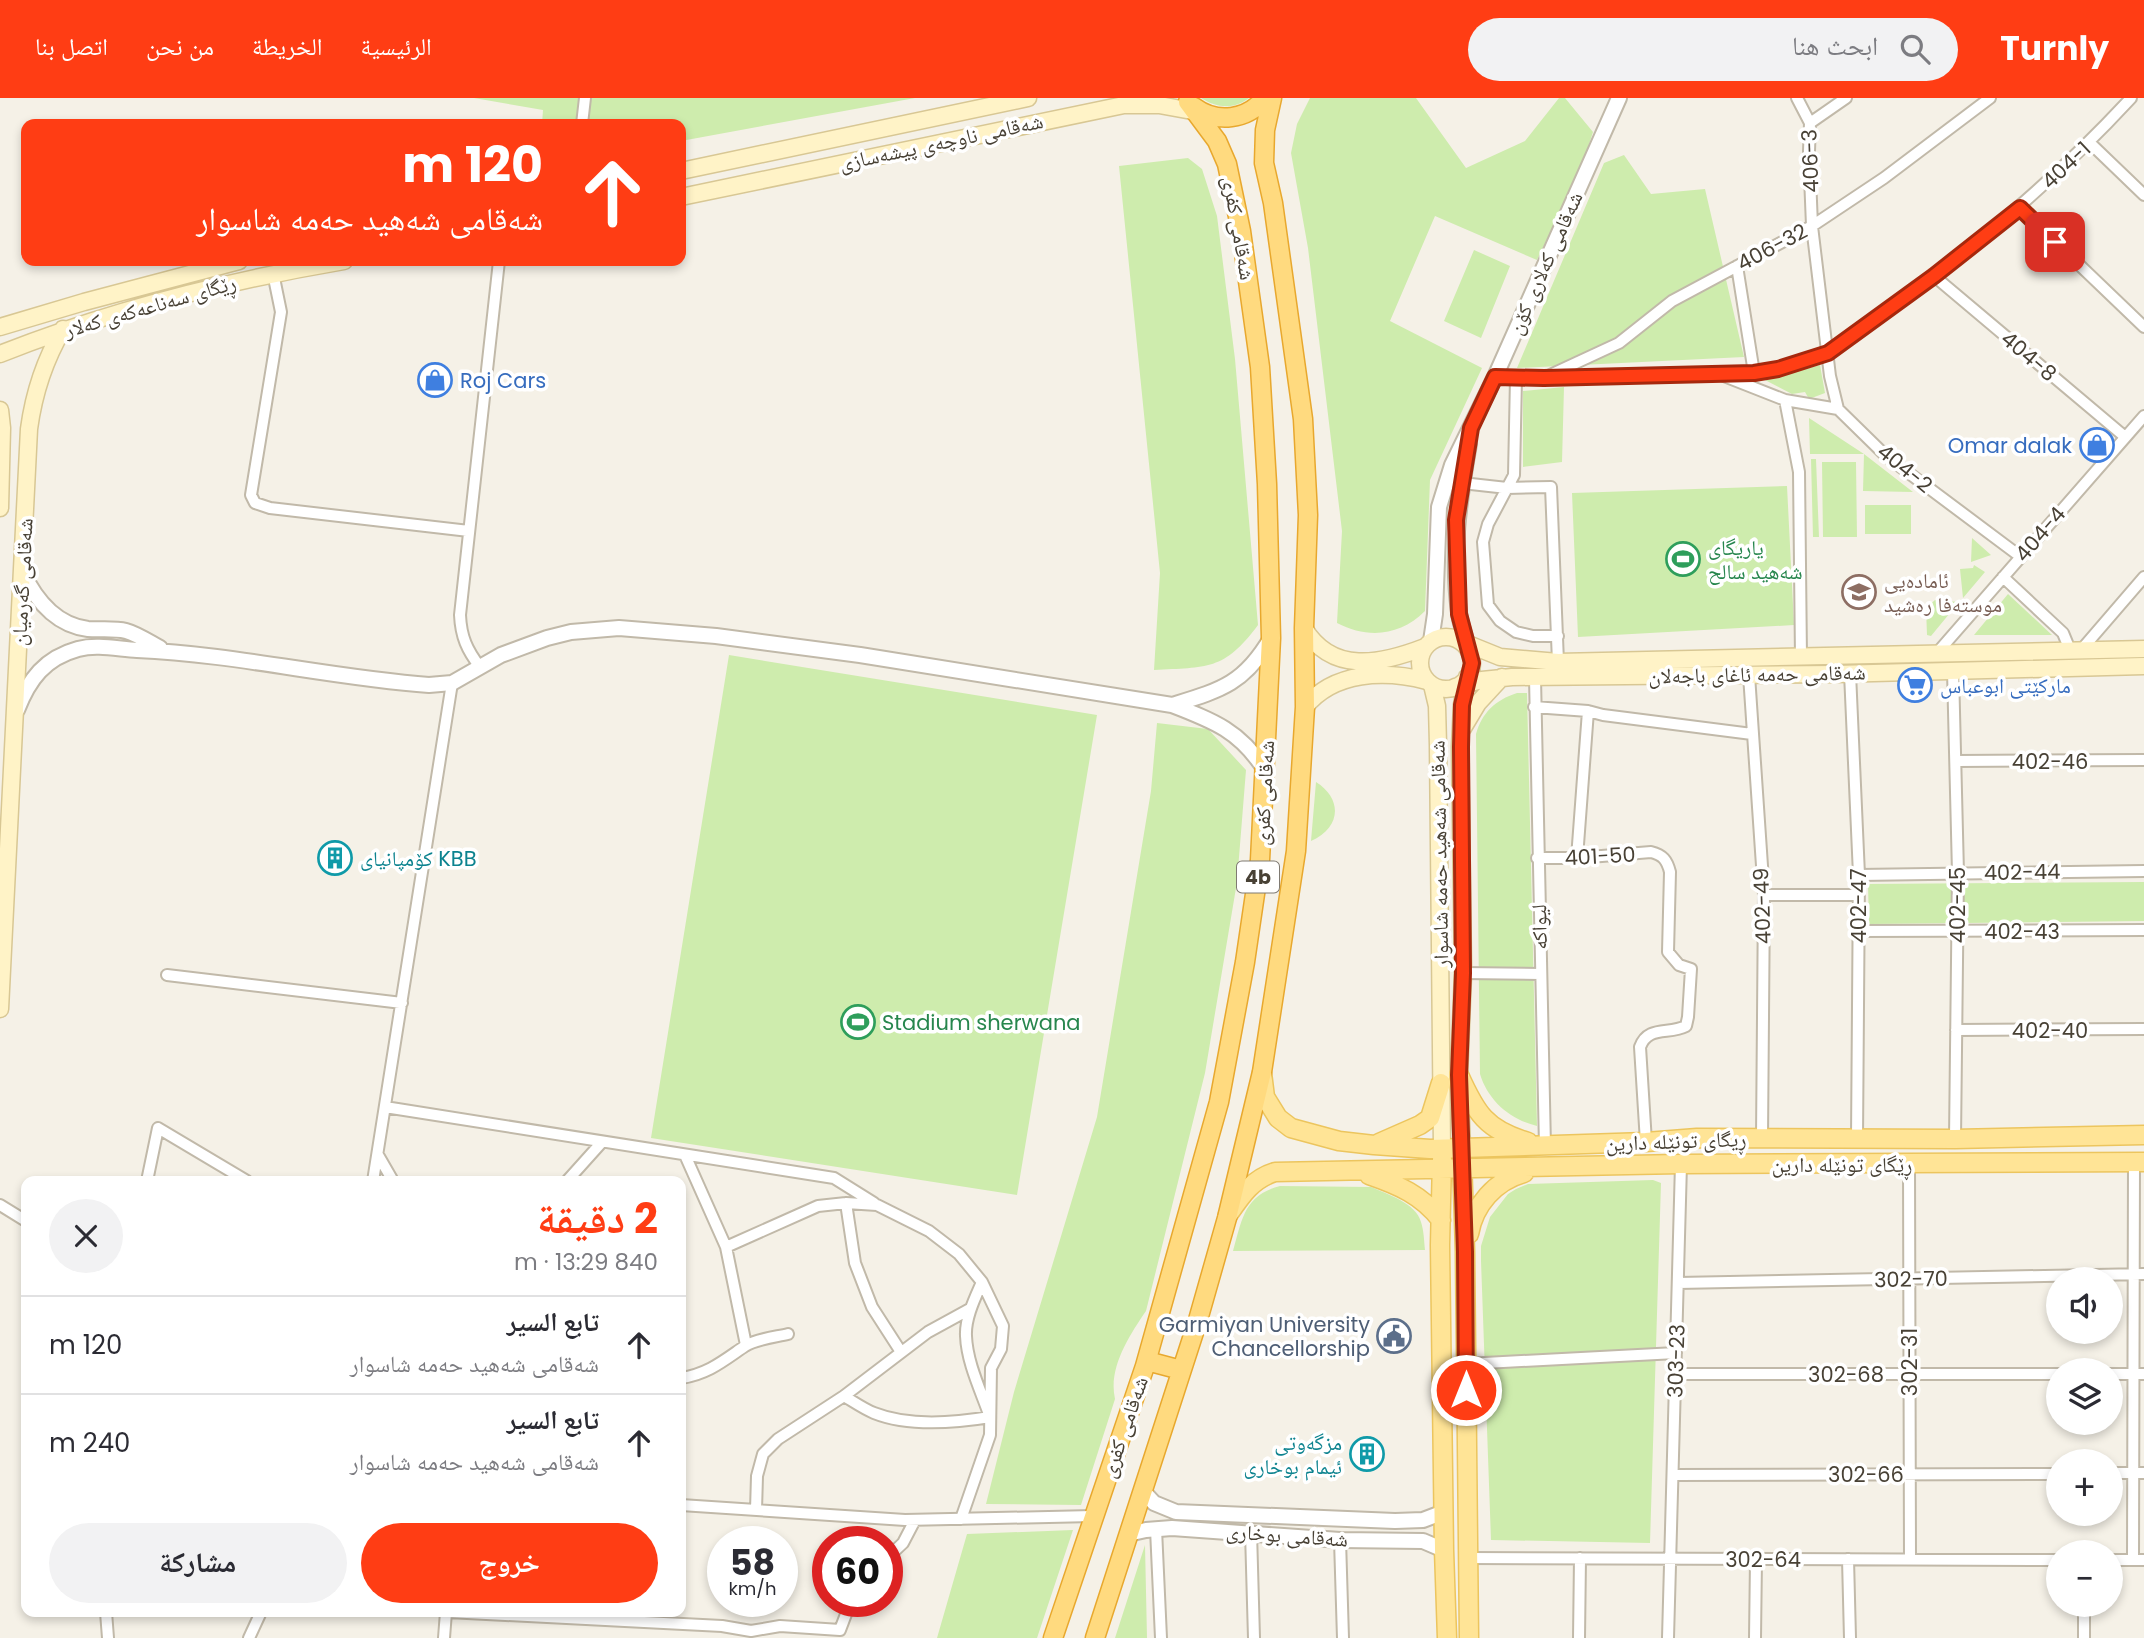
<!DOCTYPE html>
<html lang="ar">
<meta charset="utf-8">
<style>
:root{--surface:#fff;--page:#f2f2f3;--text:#2b2b33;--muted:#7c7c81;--line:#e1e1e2;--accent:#ff3d14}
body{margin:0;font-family:Poppins,"Noto Naskh Arabic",sans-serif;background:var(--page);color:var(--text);direction:rtl;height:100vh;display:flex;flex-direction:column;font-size:26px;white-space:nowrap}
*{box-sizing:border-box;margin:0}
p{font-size:23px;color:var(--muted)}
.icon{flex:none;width:38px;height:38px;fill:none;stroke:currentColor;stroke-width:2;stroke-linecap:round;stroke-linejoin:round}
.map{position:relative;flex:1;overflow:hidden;direction:ltr}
.details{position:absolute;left:21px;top:1078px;width:665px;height:441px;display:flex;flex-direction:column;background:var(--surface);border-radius:14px;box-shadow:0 4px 10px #0003;direction:rtl}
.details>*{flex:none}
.top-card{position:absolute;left:21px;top:21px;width:665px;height:147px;border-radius:14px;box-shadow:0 4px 10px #0003;direction:rtl;background:#ff3d14;color:#fff;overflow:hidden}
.fabs{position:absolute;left:2046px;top:1169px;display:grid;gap:14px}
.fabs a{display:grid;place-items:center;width:77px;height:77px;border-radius:50%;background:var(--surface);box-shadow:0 4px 10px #0003;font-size:35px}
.speed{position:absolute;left:707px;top:1428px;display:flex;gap:14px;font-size:35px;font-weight:700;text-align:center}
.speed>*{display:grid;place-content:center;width:91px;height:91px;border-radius:50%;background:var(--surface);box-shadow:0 4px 10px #0003;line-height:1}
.speed small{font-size:18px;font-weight:400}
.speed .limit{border:10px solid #d22;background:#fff;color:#111}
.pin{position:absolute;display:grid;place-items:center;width:60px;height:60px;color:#fff;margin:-30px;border-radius:14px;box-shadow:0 4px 10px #0006}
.me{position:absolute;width:77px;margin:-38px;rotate:0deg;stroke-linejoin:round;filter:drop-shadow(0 0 5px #0008)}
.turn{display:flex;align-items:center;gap:24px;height:147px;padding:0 28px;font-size:32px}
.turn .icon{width:91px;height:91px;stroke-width:2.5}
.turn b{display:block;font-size:49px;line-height:60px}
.round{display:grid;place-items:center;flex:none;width:74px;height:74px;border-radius:37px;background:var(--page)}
.head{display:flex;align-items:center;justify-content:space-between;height:119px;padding:0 28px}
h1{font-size:42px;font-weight:700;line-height:52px;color:var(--accent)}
.cta{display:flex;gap:14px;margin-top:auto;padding:14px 28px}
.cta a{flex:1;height:80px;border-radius:42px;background:var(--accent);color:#fff;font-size:28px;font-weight:700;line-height:80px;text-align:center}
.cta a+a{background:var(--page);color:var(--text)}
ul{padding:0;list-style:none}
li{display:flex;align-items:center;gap:21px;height:98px;padding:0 28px;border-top:2px solid var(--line)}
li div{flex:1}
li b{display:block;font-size:26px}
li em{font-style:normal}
header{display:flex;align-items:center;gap:42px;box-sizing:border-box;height:98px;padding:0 35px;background:var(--accent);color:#fff}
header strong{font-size:33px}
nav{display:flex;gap:38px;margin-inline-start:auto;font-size:24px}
.search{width:490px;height:63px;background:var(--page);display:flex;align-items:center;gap:18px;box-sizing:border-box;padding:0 24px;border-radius:38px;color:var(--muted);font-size:26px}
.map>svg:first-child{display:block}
.green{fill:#ceecad}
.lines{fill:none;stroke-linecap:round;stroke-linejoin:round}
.minor-casing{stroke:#c1b9a9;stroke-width:14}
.tertiary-casing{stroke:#c1b9a9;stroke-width:18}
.secondary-casing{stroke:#d8c794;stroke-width:19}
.primary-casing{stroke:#ecc55e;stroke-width:21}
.trunk-casing{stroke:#e8a82e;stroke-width:21}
.minor{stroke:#fff;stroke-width:10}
.tertiary{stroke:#fff;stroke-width:14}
.secondary{stroke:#fff3c7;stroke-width:16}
.primary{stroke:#ffe496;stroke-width:18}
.trunk{stroke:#ffda7f;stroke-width:18}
.route-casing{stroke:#a6280d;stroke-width:18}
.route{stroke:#ff3d14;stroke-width:12}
.labels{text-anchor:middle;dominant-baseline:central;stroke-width:7;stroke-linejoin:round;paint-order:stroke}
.shield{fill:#fff;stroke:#7f7a72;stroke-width:2}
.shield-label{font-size:19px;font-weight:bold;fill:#484135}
.street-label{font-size:21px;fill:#484135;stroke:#fff}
.shop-label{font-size:21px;fill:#366cbe;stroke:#fff;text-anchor:start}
.leisure-label{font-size:21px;fill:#27864d;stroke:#fff;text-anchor:start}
.education-label{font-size:21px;fill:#785e54;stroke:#fff;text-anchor:start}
.culture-label{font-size:21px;fill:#0d838f;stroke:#fff;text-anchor:start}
.service-label{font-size:21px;fill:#4e5e75;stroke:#fff;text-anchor:end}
</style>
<header>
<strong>Turnly</strong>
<div class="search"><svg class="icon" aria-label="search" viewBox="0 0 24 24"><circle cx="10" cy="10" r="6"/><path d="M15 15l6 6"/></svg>ابحث هنا</div>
<nav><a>الرئيسية</a><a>الخريطة</a><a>من نحن</a><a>اتصل بنا</a></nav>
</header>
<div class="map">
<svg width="2144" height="1540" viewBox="0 0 2144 1540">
<rect width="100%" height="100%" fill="#f5f1e7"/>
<path class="green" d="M 474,0 L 915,0 L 681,43 L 681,26 L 542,26 L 543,12 Z
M 1201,0 L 1249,0 C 1233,12 1217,10 1201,0 Z
M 1310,0 L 1416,0 L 1466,70 L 1525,43 L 1559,0 L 1565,0 L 1593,34 L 1582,68 L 1537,162 L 1435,118 L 1390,223 L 1482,270 L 1430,382 L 1425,513 C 1400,538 1368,541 1337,525 L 1342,433 L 1308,150 L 1291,55 L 1297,26 Z
M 1624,57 L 1651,96 L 1705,91 L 1744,259 L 1517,270 L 1604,65 Z
M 1188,60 L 1202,71 L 1217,118 L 1235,261 L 1258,527 C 1224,573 1207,569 1154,572 L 1160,475 L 1119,68 Z
M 1474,152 L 1510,168 L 1481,240 L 1444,223 Z
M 1820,267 L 1825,295 L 1809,301 L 1805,294 L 1792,296 L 1765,282 Z
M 1564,289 L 1562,364 L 1523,369 L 1523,293 Z
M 1809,320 L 1864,356 L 1913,394 L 1863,393 L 1864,356 L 1810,356 Z
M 1811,361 L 1816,361 L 1819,439 L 1813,439 Z
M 1822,364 L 1856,364 L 1857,439 L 1823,439 Z
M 1787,388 L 1794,527 L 1578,539 L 1572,395 Z
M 1865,407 L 1911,407 L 1911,436 L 1865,436 Z
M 1972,440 L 1991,457 L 1971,464 Z
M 1974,467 L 1985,474 L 1963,500 L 1960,471 L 1973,470 Z
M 2008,496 L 2052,537 L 1974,537 Z
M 1935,502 L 1959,504 L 1931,538 L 1927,537 L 1926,510 Z
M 729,557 L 1097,617 L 1017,1097 L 651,1040 Z
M 1517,595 L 1527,595 L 1537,1028 C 1511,1022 1488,1003 1480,976 L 1476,636 C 1482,615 1495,602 1517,595 Z
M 1157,625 L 1208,631 L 1246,672 L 1237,784 L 1205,975 L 1146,1213 C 1129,1238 1108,1270 1115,1301 L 1081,1407 L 986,1406 L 1014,1294 L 1097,1019 L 1151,693 Z
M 1316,684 C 1343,701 1341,730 1311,743 Z
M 2144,784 L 2144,823 L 1869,826 L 1868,786 Z
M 1653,1082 L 1661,1085 L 1650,1445 L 1491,1442 L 1481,1163 L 1481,1148 L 1490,1119 L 1508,1096 L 1516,1091 L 1528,1086 Z
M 1280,1088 L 1371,1089 C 1387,1096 1416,1105 1421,1124 C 1424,1133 1424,1143 1425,1152 L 1233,1153 C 1242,1122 1244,1097 1280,1088 Z
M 1073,1432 L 1037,1540 L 937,1540 L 967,1436 Z
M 1145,1447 L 1147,1540 L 1115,1540 Z"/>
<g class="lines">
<g class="minor-casing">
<path id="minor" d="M 1797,0 L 1810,25 L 1809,53 L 1812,128 L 1830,278 L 1838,311 L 1886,358 L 2021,459
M 1810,25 L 1846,0
M 582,26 L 585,0
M 2090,45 L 2144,97
M 2020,110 L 2144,229
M 1737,168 L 1754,275
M 273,175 L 281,214 L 251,397 L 255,405 L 270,410 L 469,433
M 1934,178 L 2124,338
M 1550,277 L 1619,245 L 1672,203 L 1812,128 L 1884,80 L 1990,0
M 1724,278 L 1785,302 L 1838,311
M 1495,279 L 1544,280 L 1754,275 C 1778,271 1803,265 1826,255 C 1845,247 1873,223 1891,210 C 1978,147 2058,79 2131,0
M 1516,280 L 1514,377 L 1488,426 L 1483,444 L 1488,507 L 1500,523 L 1516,534 L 1533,538 L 1558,538
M 1785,302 L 1799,374 L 1801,560
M 1462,385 L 1507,390 L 1551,389 L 1558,564
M 2003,479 L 2063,535 L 2070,552
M 2082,551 L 2144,479
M 1937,555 L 2144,318
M 480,569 C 467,552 461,539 460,517 L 499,163
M 1953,573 L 1958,775 L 1955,1041
M 1850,575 L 1859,777 L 1857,1041
M 1749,577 L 1764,797 L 1762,1040
M 1535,580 L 1545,1049
M 1534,609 L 1588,613 L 1603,617 L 1752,636
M 1956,663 L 2144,662
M 1537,760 L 1577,760 L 1651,754 C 1663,757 1667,762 1670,774 L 1668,854 L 1679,867 L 1691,871 L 1688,919 L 1686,928 C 1669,937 1648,927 1640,949 L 1646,1044
M 1577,760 L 1588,613
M 1859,777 L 2144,773
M 1764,797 L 1857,797
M 1858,833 L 2144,832
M 1463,875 L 1540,876
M 167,877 L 402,905
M 1956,932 L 2144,931
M 385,1009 L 834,1080 L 874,1105
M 378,1057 L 393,1083
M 685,1057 L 726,1149
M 1909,1066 L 1910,1461
M 147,1083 L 158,1030 L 247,1083
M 373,1083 L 452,585
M 567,1083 L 602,1044
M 846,1105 L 855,1165 L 872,1209 L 901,1254
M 0,1107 L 26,1123
M 1678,1185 L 2144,1176
M 746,1247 L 726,1149 L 818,1108 L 846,1105 L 877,1107 L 929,1133 L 959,1156 L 982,1184 L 1003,1228 L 1001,1251 L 991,1270 L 990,1337 L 961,1421
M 1466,1266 L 1676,1255
M 1676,1276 L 2058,1276
M 2110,1276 L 2144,1276
M 681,1280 C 708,1276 723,1263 745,1248 C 756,1241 775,1239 788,1236
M 844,1298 C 854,1304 864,1311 874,1315 C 909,1329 954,1325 990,1319 C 981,1293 967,1265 966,1238 C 965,1220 975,1200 982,1184
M 2110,1375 L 2144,1375
M 1673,1377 L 2058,1376
M 681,1407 L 905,1422 L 1093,1418
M 756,1412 L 757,1378 L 763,1356 L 778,1341 L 844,1298 L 928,1234 L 970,1211
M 1156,1431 L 1161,1540
M 1251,1434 L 1254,1540
M 1340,1442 L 1343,1540
M 887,1460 L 903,1445 L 915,1422
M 1467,1460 L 2058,1462
M 1848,1461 L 1850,1540
M 2110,1462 L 2144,1462
M 2133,1462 L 2134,1064
M 106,1514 L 108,1540
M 448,1514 L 722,1528 L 751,1533 L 780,1528 L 840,1532 L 851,1503
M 249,1540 L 261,1514
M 444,1540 L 446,1514
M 1579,1540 L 1580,1460
M 1668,1540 L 1681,1066
M 1755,1540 L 1756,1461
M 2084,1540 L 2084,1507"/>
</g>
<g class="tertiary-casing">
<path id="tertiary" d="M 22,473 C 35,501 55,527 88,531 C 100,532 114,530 126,533 C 137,536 149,544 160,550
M 1431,543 L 1435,516 L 1439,409 L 1452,367 L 1495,279 L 1619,0
M 1468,551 C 1466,539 1460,527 1459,514 C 1451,456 1459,403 1469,346
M 1172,607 C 1221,592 1244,586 1271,540
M 17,612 C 29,581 45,560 78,551 C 97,546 118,551 137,552 C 235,556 332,580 429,587 L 452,585 L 501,557 L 547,540 L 571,534 L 619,530 L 716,538 L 860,557 L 1172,607 C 1214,623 1240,633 1265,672
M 1142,1392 L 1154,1405 L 1176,1414 L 1395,1423 L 1423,1422 L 1444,1414
M 1128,1436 L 1146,1432 L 1172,1430 L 1340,1442 L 1423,1443 L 1444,1452"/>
</g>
<g class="secondary-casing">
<path id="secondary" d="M 681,73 L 1028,0
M 681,99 L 1124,7 L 1159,7 L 1203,15
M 0,229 L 84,204 L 239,163
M 0,256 C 111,212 226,183 344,163
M 0,312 L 2,330 L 0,410
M 1304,530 C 1332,577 1381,566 1425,549
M1420 565a26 26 0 1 1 52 0a26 26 0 1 1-52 0Z
M 1458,542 L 1500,559 L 1558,564 L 2144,551
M 1432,587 L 1437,608 L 1438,647 L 1442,1051
M 1455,589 L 1482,582 L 1512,579 L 1836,576 L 2144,568
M 1305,609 C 1334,573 1385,572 1427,583
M 1463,630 L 1478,605 L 1502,579
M 0,911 L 29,331 C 34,294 44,263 63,231
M 1462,1050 L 1459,977 L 1463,875 L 1460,649 L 1462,607 L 1467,579"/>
</g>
<g class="primary-casing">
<path id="primary" d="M 1262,975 L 1265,999 L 1278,1020 L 1291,1030 L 1339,1043 L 1374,1047 L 1430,1051 L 1646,1044 L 1697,1040 L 1955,1041 L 2144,1037
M 1459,977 C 1476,1015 1486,1032 1528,1044
M 1379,1045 L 1420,1027 L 1430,1020 L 1441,985
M 1442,1061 L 1440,1147 L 1444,1452 L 1447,1540
M 1462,1061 L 1465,1154 L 1469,1540
M 1369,1077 C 1398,1087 1422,1097 1441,1122
M 1228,1117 C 1241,1098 1252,1081 1275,1074 L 1681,1066 L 2144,1064
M 1469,1136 C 1474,1107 1495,1083 1524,1075"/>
</g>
<g class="trunk-casing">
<path id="trunk" d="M 1194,9 C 1217,26 1247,22 1265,0
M 1147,1263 L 1181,1272
M 1053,1540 L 1145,1268 L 1219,1004 L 1245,864 L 1260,762 L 1271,540 L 1267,386 L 1260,269 L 1241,133 L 1227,66 L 1217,43 L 1188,4
M 1095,1540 L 1198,1222 L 1227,1120 L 1262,974 L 1296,753 L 1305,609 L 1304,530 L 1308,417 L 1303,321 L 1273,105 L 1264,65 L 1265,32 L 1272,0"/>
</g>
<use href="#minor" class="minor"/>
<use href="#tertiary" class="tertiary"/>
<use href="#secondary" class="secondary"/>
<use href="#primary" class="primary"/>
<use href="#trunk" class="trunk"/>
</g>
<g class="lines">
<g class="route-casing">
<path id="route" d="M 1466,1292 L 1465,1154 L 1459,977 L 1463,875 L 1461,649 L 1462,607 L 1472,565 L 1459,516 L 1456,422 L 1471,330 L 1495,279 L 1544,280 L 1754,275 L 1778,271 L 1828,255 L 1934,178 L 2020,110 L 2055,144"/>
</g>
<use href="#route" class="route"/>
</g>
<defs>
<g id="shop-ring" transform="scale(1.75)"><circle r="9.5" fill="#fff" stroke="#3f7fe0" stroke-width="1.5"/><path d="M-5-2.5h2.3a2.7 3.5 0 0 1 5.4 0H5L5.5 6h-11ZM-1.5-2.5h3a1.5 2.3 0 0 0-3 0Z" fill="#3f7fe0"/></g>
<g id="stadium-ring" transform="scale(1.75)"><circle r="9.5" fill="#fff" stroke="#2e9e5b" stroke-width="1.5"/><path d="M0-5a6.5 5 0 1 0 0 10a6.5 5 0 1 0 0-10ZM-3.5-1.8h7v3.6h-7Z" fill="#2e9e5b"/></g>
<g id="school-ring" transform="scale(1.75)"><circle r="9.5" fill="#fff" stroke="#8d6e63" stroke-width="1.5"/><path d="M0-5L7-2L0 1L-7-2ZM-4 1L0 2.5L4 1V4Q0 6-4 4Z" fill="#8d6e63"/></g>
<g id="supermarket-ring" transform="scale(1.75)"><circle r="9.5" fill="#fff" stroke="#3f7fe0" stroke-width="1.5"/><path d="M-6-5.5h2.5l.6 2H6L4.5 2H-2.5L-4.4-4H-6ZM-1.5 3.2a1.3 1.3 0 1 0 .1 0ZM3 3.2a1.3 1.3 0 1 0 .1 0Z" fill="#3f7fe0"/></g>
<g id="building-ring" transform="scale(1.75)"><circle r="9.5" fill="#fff" stroke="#0f9aa8" stroke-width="1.5"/><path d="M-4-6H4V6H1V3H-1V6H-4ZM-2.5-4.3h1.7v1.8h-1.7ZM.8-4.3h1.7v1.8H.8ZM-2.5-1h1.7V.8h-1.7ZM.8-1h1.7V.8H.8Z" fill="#0f9aa8"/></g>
<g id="civic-ring" transform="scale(1.75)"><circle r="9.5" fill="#fff" stroke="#5c6f8a" stroke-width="1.5"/><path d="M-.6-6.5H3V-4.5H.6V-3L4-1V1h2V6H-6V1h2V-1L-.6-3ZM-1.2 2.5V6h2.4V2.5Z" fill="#5c6f8a"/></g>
</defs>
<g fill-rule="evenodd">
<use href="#shop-ring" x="435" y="282"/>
<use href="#shop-ring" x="2097" y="347"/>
<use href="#stadium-ring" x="1683" y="461"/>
<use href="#school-ring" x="1859" y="494"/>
<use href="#supermarket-ring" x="1915" y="587"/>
<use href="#building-ring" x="335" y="760"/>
<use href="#stadium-ring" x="858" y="924"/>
<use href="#civic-ring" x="1394" y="1238"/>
<use href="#building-ring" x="1367" y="1356"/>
</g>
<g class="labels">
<rect class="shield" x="1237" y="763.5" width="42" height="31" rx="5"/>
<g class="shield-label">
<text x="1258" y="779">4b</text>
</g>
<g class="street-label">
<text transform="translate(941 44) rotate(-12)">شەقامی ناوچەی پیشەسازی</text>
<text transform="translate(1810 63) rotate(-92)">406-3</text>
<text transform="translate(2066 67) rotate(-43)">404-1</text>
<text transform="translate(1239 130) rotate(80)">شەقامی کفری</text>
<text transform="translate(1772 149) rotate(-28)">406-32</text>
<text transform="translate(1545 165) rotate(-66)">شەقامی کەلاری کۆن</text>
<text transform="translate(150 208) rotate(-16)">ڕێگای سەناعەکەی کەلار</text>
<text transform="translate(2029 258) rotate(40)">404-8</text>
<text transform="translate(1905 370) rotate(39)">404-2</text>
<text transform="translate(2040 436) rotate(-49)">404-4</text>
<text transform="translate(22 484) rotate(-87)">شەقامی گەرمیان</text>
<text transform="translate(1757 576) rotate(-1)">شەقامی حەمە ئاغای باجەلان</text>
<text x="2050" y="663">402-46</text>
<text transform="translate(1264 695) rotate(-87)">شەقامی کفری</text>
<text transform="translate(1439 756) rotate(-91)">شەقامی شەهید حەمە شاسوار</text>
<text transform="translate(1600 758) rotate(-3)">401-50</text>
<text transform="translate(2022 774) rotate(-1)">402-44</text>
<text transform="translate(1957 807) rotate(-90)">402-45</text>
<text transform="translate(1762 808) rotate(-92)">402-49</text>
<text transform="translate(1858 808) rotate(-90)">402-47</text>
<text transform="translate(1539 829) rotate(-91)">لیواکە</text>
<text x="2022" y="833">402-43</text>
<text x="2050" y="932">402-40</text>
<text transform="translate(1676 1043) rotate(-2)">ڕیگای تونێلە دارین</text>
<text x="1842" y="1066">ڕێگای تونێلە دارین</text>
<text transform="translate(1911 1181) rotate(-1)">302-70</text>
<text transform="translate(1676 1263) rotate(-88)">303-23</text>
<text transform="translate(1909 1264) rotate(-90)">302-31</text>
<text x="1846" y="1276">302-68</text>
<text transform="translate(1124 1329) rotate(-71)">شەقامی کفری</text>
<text x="1866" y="1376">302-66</text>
<text transform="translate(1287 1437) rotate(4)">شەقامی بوخاری</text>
<text x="1763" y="1461">302-64</text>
</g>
<g class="shop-label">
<text x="460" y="282">Roj Cars</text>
<text x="2072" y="347" text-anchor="end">Omar dalak</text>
<text x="1940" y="587">مارکێتی ابوعباس</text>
</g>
<g class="leisure-label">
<text x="1708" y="449">یاریگای<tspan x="1708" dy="24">شەهید سالح</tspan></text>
<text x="882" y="924">Stadium sherwana</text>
</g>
<g class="education-label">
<text x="1884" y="482">ئامادەیی<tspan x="1884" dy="24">موستەفا رەشید</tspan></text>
</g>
<g class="culture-label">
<text x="360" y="760">کۆمپانیای KBB</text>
<text x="1342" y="1344" text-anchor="end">مزگەوتی<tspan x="1342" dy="24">ئیمام بوخاری</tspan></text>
</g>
<g class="service-label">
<text x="1370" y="1226">Garmiyan University<tspan x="1370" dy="24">Chancellorship</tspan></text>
</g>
</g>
</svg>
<div class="fabs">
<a><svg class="icon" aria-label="sound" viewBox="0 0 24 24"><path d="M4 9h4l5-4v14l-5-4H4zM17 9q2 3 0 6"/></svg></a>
<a><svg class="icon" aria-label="layers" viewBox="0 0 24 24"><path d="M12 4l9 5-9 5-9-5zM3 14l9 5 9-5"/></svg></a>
<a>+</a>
<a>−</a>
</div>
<div class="speed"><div>58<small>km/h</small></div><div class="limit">60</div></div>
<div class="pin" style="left:2055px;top:144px;background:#d93025"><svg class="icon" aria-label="arrive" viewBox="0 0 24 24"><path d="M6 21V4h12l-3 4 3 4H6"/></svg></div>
<svg class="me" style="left:1466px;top:1292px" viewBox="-20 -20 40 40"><circle r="17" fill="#ff3d14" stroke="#fff" stroke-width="3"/><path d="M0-11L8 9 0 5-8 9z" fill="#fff"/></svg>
<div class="top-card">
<div class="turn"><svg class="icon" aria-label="ahead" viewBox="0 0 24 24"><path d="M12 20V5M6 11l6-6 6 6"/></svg><div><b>120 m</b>شەقامی شەهید حەمە شاسوار</div></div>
</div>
<section class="details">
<div class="head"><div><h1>2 دقيقة</h1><p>840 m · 13:29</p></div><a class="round"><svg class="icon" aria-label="close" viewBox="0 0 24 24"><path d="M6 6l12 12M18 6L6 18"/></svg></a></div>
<ul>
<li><svg class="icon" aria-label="ahead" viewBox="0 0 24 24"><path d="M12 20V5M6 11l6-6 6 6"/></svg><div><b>تابع السير</b><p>شەقامی شەهید حەمە شاسوار</p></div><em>120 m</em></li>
<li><svg class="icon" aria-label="ahead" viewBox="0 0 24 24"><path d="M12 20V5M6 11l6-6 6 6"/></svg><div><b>تابع السير</b><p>شەقامی شەهید حەمە شاسوار</p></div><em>240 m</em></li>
</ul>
<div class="cta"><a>خروج</a><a>مشاركة</a></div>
</section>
</div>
